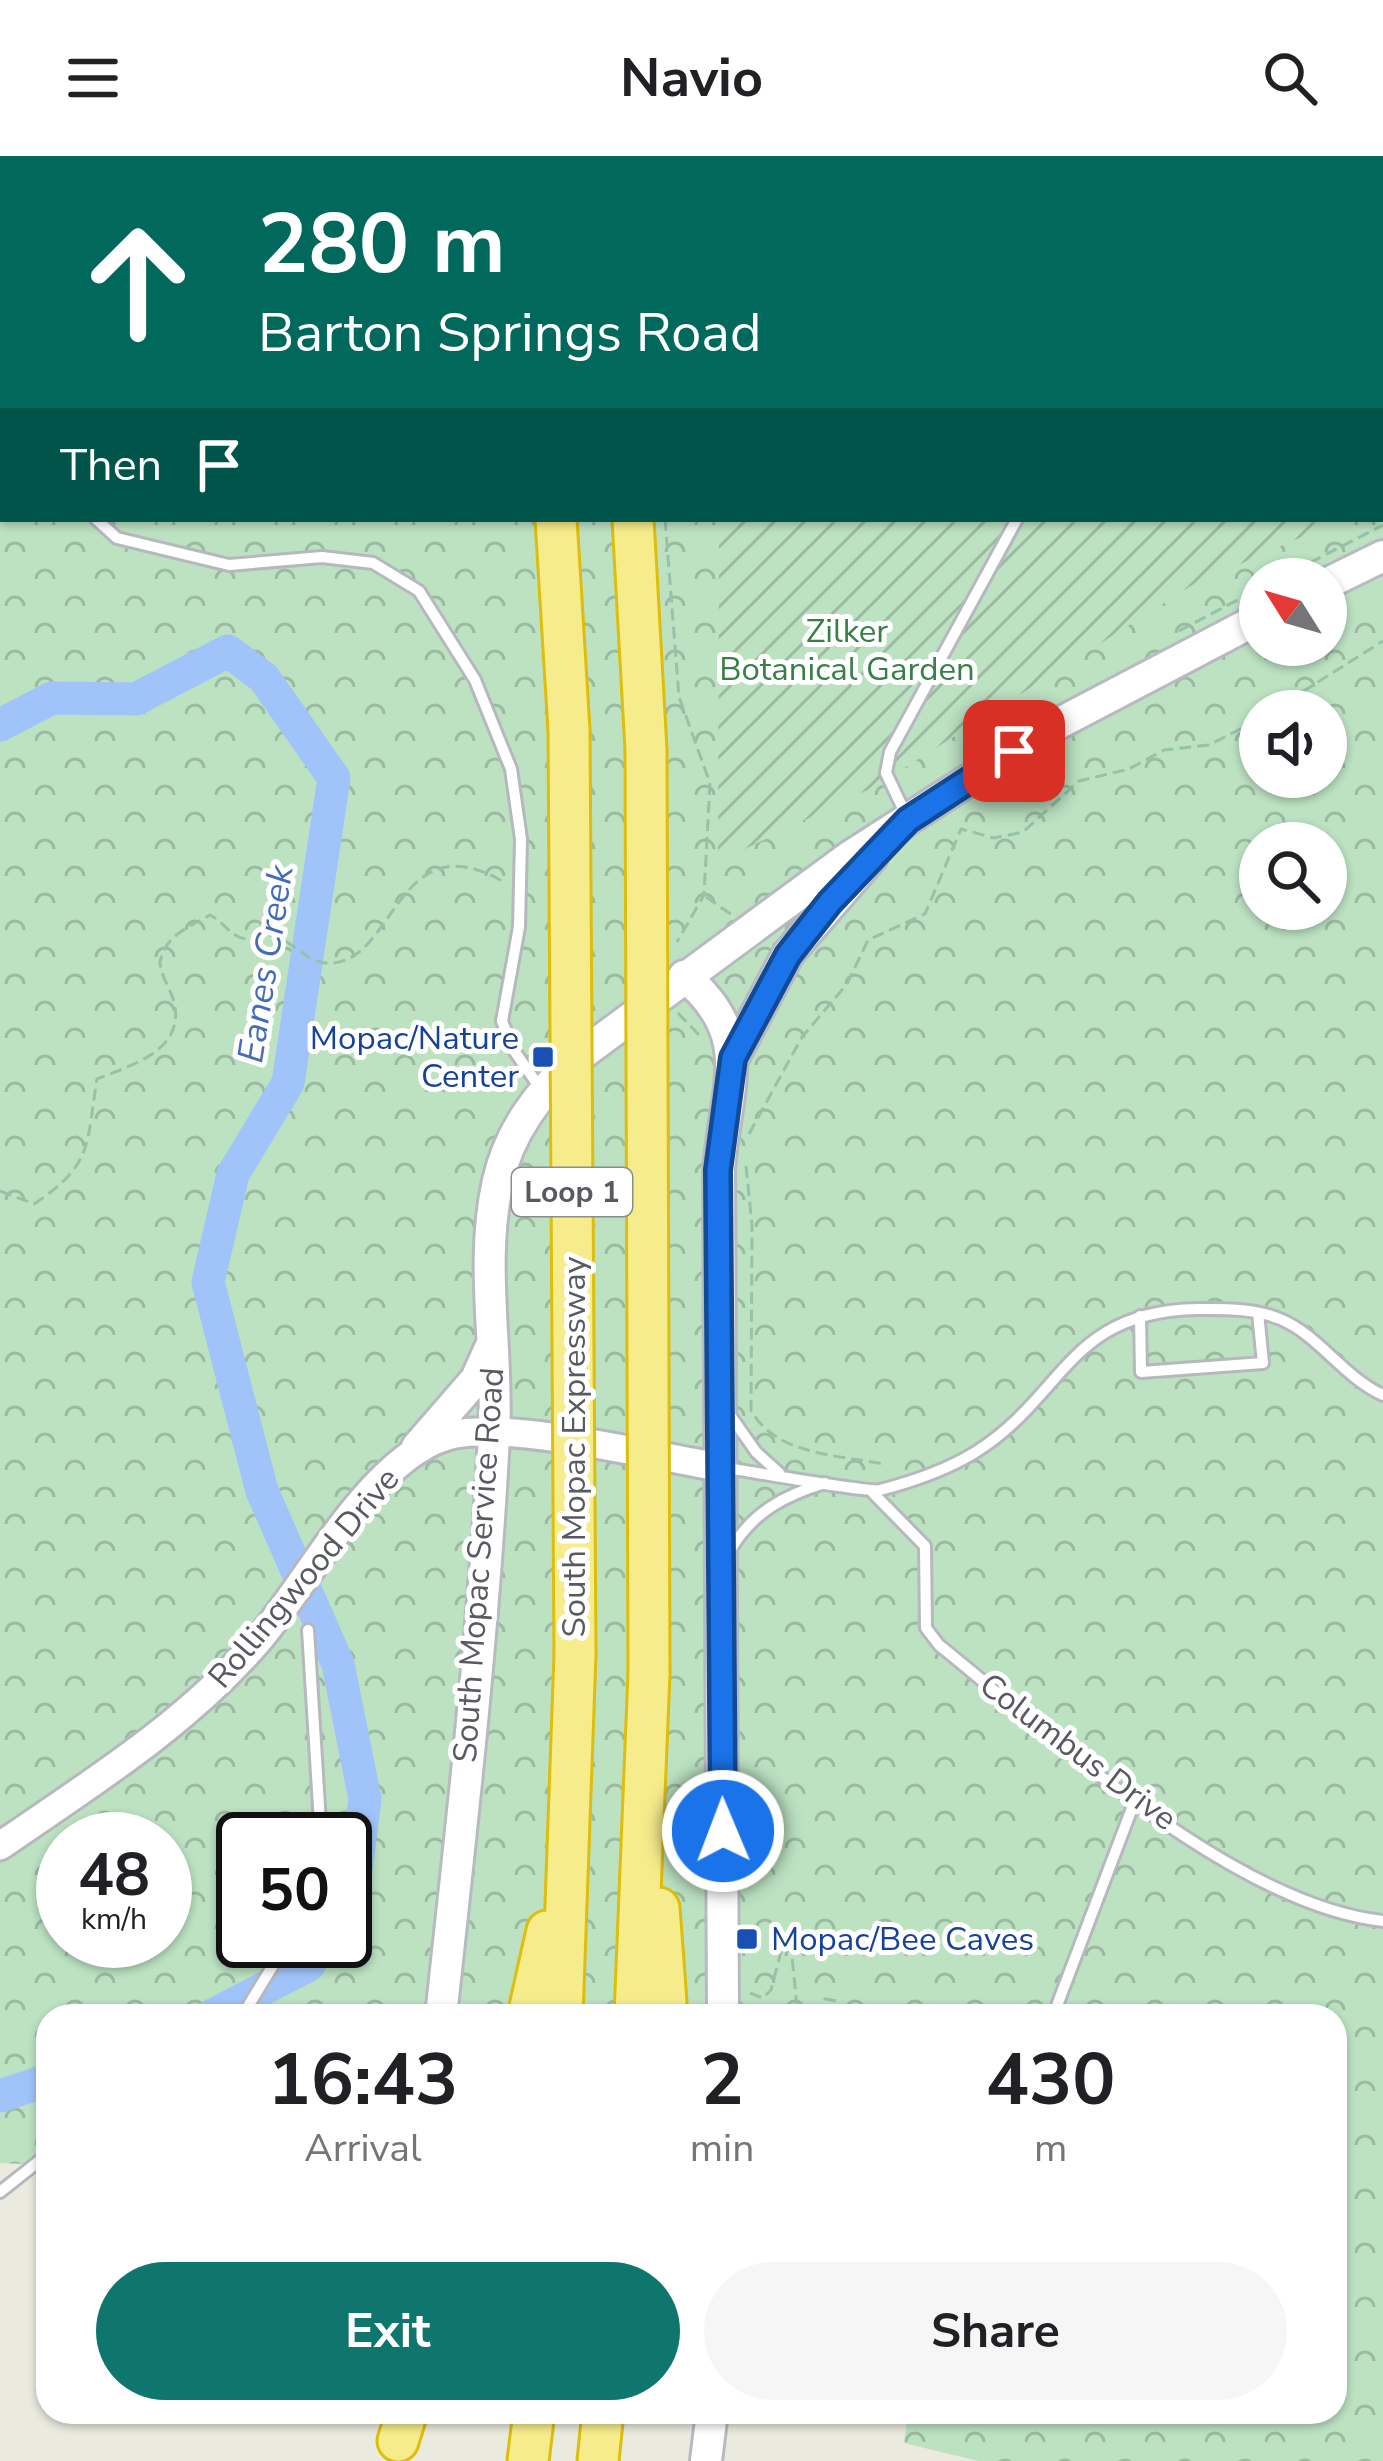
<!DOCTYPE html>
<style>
:root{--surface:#fff;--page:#f6f6f6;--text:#202124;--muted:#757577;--accent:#0f766e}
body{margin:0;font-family:"Nunito Sans",sans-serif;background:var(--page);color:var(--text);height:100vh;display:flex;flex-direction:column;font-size:45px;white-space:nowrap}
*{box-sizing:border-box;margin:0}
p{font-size:39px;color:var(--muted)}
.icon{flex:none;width:66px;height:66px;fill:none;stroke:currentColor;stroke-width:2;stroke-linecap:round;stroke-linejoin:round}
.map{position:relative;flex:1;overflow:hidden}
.sheet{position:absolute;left:36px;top:1848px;width:1311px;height:420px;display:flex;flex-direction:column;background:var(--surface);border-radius:36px;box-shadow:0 3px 9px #0004}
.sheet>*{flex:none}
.banner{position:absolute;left:0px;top:0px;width:1383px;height:366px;box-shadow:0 3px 9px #0004;background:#00695c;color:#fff;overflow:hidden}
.needle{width:78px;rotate:307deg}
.controls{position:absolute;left:1239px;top:402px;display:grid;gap:24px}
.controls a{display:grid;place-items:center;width:108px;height:108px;border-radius:50%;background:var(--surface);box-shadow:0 3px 9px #0004;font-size:60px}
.speed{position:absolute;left:36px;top:1656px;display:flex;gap:24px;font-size:60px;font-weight:700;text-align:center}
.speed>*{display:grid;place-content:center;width:156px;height:156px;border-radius:50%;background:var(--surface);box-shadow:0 3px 9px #0004;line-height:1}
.speed small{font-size:30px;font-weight:400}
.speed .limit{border:6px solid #111;border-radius:18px;background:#fff;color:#111}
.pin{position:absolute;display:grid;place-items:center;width:102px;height:102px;color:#fff;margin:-51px;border-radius:24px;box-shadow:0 6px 18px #0006}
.me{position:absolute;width:132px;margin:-66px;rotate:359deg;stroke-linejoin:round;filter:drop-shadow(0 0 9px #0008)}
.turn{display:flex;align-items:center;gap:42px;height:252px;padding:0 60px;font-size:54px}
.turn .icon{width:156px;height:156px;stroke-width:2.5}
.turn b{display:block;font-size:84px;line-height:102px}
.then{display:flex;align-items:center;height:114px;padding:0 60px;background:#0003;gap:24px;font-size:45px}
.eta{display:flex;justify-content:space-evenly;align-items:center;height:204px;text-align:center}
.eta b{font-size:72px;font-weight:700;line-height:84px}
.primary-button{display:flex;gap:24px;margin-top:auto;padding:24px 60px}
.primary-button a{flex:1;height:138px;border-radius:72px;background:var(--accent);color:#fff;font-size:48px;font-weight:700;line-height:138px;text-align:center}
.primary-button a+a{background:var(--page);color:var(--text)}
header{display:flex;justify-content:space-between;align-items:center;height:156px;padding:0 60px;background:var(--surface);font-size:54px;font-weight:700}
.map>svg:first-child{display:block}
.forest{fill:url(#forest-crowns);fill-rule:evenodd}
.garden{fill:url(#garden-furrows)}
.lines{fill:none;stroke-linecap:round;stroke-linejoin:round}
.river{stroke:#a0c4fa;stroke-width:33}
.service-casing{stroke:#b7b8be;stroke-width:16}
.tertiary-casing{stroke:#b7b8be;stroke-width:33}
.secondary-casing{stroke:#b8bac1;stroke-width:36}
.motorway-casing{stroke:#debd0c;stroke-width:45}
.path{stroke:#96c2a9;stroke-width:3;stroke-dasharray:12 6;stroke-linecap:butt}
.service{stroke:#fff;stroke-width:10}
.tertiary{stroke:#fff;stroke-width:27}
.secondary{stroke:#fff;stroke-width:30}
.motorway{stroke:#f6ec8b;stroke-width:39}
.motorway-bridge-casing{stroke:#debd0c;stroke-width:45;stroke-linecap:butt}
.motorway-bridge{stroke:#f6ec8b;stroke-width:39}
.route-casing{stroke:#114b97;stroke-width:30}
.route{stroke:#1a73e8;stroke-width:21}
.transit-dot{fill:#1a4fb4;stroke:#fff;stroke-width:4.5}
.labels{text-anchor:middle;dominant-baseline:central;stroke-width:10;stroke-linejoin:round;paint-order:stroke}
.shield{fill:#fff;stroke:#8a8c90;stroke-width:3}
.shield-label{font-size:30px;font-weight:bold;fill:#585a60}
.park-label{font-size:33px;fill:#387f47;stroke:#fff}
.transit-label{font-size:33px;fill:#164399;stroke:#fff;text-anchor:end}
.street-label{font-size:33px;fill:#585a60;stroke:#fff}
.water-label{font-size:36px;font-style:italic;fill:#456cba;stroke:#fff}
</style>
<header><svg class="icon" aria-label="menu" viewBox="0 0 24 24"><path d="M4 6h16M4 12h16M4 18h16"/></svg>Navio<svg class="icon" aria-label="search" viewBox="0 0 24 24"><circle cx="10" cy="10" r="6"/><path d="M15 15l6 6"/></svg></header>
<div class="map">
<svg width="1383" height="2305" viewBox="0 0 1383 2305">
<defs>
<pattern id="forest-crowns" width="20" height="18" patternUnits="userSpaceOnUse" patternTransform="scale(3)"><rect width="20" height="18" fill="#bce2c2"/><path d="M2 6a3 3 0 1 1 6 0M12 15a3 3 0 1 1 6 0" fill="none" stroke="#9cbaa1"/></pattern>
<pattern id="garden-furrows" width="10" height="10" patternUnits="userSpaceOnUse" patternTransform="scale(3)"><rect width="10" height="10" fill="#bce2c2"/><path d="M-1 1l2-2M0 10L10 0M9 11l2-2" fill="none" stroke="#9cbaa1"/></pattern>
</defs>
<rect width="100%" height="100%" fill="#ebeadf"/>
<path class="forest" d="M 0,0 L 1383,0 L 1383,2305 L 978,2305 L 904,2287 L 908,2256 L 1335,2256 L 1335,1860 L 48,1860 L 48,2009 L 0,2007 ZM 3,3 L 1380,3 L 1380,363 L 3,363 ZM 1260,423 L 1326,423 L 1326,489 L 1260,489 ZM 1260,555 L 1326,555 L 1326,621 L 1260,621 ZM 1260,687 L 1326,687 L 1326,753 L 1260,753 ZM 63,1683 L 165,1683 L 165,1785 L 63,1785 ZM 243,1683 L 345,1683 L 345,1785 L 243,1785 Z"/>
<path class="garden" d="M 677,0 L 1383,0 L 1383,346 L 1380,3 Z
M 719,363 L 1343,363 L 1194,428 L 876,630 L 718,706 Z"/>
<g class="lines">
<path class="river" d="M 0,569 L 52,542 L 136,543 L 228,495 L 264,522 L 334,622 L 288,927 L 233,1018 L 208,1126 L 262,1335 L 338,1508 L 365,1643 L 356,1713 L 345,1735
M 211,1860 L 309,1809 L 320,1785
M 0,1940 L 48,1924"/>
<g class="service-casing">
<path id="service" d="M 2,0 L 13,3
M 1380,74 L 1383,71
M 1380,220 L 1383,223
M 96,363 L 117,382 L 229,409 L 322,401 L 373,407 L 419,435 L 475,524 L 511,613 L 521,683 L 519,771 L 502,865 L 513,893 L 540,932
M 907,661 L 886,617 L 890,596 L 1017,363
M 1140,1160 L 1141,1216 L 1263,1207 L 1258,1157
M 730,1259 L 756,1296 L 779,1317
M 726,1312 C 749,1315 870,1337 880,1334 C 911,1326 946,1314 974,1297 C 1065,1241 1067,1155 1198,1153 C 1225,1153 1254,1152 1280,1163 C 1319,1179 1343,1221 1383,1239
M 873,1337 L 925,1390 L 926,1472 L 939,1489 C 1053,1581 1235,1749 1383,1765
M 731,1393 C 753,1356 785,1339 825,1327
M 308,1474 L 321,1683
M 242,1860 L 288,1785
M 1053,1860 L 1134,1647
M 0,2036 L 48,1998"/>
</g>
<g class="tertiary-casing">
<path id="tertiary" d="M 0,1690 C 91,1627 184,1570 257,1486 C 309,1426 376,1292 456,1278 C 517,1267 652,1300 719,1311"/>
</g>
<g class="secondary-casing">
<path id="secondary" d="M 1326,428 L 1383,400
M 684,820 C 757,880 725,932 719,1014 L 723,1860
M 733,902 L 788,798 L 872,701
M 417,1291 L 476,1223 L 490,1192
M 441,1860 C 462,1667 484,1473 494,1280 C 499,1196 479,1108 498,1025 C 509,976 538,938 574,904 L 849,701 L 1050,572 L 1260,462
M 706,2305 L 712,2256"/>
</g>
<g class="motorway-casing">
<path id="motorway" d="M 495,0 L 496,3
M 579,0 L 579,3
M 556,363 L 569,574
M 633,363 L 646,594
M 659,1752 L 667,1860
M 528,1860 L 547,1775
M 562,1860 L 575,1498
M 635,1860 L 649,1517
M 398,2285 L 407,2256
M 528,2305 L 534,2256
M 598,2305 L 603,2256"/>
</g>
<path class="path" d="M 618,0 L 619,3
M 705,0 L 706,3
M 915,0 L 922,3
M 224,3 L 226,0
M 679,3 L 681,0
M 1099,3 L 1103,0
M 1380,9 L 1383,10
M 665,363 L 679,541 L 710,627 L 704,739 L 677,786
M 1278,423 L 1383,369
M 1179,475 L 1260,432
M 1272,555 L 1383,485
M 706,741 L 732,759
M 678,857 L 700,880
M 749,978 L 802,881 L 847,828 L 868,784 L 925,758 L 961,673 L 994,682 L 1023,676 L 1079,625 L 1129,613 L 1164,594 L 1209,589 L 1260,563
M 746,1010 L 752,1069 L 751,1254 C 775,1299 838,1299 883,1308
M 0,1035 L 34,1048 C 94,1008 86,989 97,923 C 129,910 182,896 175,851 C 173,835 161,823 160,806 C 166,779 187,772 210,759 C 222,765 228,776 239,781 C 251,787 263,776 275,780 C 295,787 310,810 333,807 C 396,802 398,666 502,725
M 750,1837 L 763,1842 L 771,1834 L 782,1792 L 791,1791 L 798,1860
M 816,1860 L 825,1843 L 837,1845 L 842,1860"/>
<use href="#service" class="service"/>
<use href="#tertiary" class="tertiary"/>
<use href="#secondary" class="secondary"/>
<use href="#motorway" class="motorway"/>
<g class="motorway-bridge-casing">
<path id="motorway-bridge" d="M 569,574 L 575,1498
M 646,594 L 649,1517"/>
</g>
<use href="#motorway-bridge" class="motorway-bridge"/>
</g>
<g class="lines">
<g class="route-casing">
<path id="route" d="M 723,1675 L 718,1014 L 733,902 L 788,799 L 830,746 L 908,664 L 1014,595"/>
</g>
<use href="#route" class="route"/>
</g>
<g class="transit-dot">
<rect x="531" y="889" width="24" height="24" rx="6"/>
<rect x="735" y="1771" width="24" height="24" rx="6"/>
</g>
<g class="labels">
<rect class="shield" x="512" y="1012" width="120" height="48" rx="9"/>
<g class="shield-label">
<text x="572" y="1036">Loop 1</text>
</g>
<g class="park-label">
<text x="847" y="475">Zilker<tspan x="847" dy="38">Botanical Garden</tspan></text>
</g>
<g class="transit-label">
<text x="519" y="882">Mopac/Nature<tspan x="519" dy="38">Center</tspan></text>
<text x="771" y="1783" text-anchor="start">Mopac/Bee Caves</text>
</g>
<g class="street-label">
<text transform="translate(574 1291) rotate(-90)">South Mopac Expressway</text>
<text transform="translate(479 1409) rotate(-86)">South Mopac Service Road</text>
<text transform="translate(304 1422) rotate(-50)">Rollingwood Drive</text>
<text transform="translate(1078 1596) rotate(37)">Columbus Drive</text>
</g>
<g class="water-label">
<text transform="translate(266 808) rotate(-81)">Eanes Creek</text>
</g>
</g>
</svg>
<div class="controls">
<a><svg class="needle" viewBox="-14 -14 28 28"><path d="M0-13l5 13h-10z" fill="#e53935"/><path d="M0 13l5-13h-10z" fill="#757577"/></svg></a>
<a><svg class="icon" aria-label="sound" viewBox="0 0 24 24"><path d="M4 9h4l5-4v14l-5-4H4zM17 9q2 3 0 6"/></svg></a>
<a><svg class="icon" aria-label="search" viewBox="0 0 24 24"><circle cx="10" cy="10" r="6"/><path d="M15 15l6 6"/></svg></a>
</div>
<div class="speed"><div>48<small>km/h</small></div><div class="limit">50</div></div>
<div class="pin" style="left:1014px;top:595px;background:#d93025"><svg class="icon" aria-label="arrive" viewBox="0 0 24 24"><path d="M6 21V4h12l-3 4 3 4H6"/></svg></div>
<svg class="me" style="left:723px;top:1675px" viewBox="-20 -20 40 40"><circle r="17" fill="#1a73e8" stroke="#fff" stroke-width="3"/><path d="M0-11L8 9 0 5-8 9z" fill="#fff"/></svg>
<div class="banner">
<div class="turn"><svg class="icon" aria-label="ahead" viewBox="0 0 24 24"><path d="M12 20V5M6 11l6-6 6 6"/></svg><div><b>280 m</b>Barton Springs Road</div></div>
<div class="then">Then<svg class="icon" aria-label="arrive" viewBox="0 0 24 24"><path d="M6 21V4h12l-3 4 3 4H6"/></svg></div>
</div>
<section class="sheet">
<div class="eta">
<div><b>16:43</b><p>Arrival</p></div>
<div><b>2</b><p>min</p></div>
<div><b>430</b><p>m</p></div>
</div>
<div class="primary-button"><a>Exit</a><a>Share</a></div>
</section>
</div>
